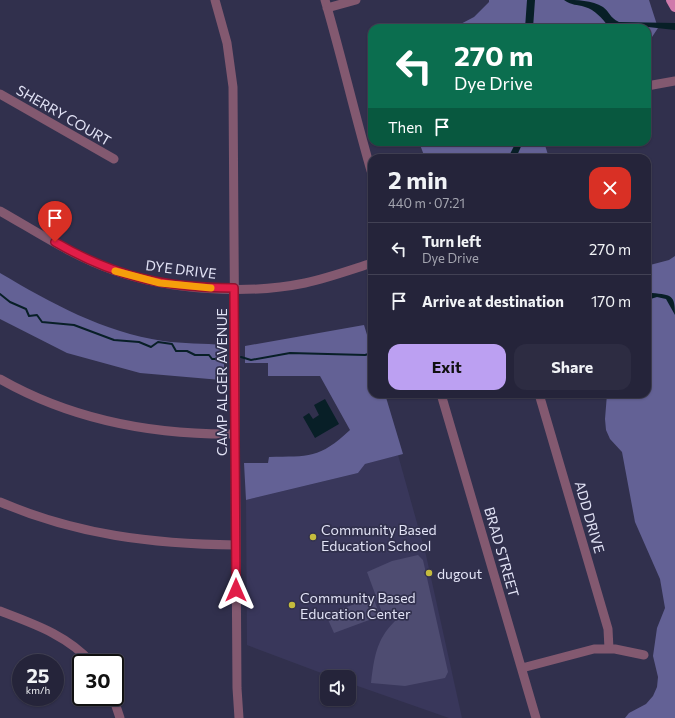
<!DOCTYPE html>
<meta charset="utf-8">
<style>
:root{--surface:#25243a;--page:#2d2c42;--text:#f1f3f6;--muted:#a3a4af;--line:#424154;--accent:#bca0f2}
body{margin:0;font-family:Commissioner,sans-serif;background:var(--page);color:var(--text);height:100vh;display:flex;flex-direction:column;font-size:15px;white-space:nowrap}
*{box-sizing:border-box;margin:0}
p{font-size:13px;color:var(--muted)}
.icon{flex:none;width:22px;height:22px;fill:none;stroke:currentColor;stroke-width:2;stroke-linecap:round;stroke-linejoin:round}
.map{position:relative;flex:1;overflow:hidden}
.details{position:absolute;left:368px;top:154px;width:283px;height:244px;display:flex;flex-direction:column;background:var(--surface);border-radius:12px;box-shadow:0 1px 3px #0004,0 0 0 1px var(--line)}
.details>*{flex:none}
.guide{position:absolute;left:368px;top:24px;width:283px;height:122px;border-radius:12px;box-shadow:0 1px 3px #0004,0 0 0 1px var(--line);background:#0b6e4f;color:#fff;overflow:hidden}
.fabs{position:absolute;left:320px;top:670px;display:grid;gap:8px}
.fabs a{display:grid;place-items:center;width:36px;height:36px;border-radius:8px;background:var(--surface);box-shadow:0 1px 3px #0004,0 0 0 1px var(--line);font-size:20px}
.speed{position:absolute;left:12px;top:654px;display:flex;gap:8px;font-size:20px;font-weight:700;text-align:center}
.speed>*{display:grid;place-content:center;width:52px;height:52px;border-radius:50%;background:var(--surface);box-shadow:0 1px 3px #0004,0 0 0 1px var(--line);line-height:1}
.speed small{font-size:10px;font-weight:400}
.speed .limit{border:2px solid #111;border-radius:6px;background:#fff;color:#111}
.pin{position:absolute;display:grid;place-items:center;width:34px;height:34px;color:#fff;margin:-41px -17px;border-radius:50% 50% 50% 0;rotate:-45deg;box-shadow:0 0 4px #0007}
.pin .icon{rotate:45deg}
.me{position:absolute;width:44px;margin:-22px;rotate:0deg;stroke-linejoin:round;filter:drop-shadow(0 0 3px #0008)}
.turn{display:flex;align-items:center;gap:14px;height:84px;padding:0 20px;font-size:18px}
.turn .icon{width:52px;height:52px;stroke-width:2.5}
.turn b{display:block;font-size:28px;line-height:34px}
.then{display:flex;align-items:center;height:38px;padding:0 20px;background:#0003;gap:8px;font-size:15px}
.round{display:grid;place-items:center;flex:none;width:42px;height:42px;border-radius:12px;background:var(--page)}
.headline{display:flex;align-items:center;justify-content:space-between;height:68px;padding:0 20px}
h1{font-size:24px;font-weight:700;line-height:30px}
.primary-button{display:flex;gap:8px;margin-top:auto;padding:8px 20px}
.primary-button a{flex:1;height:46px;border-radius:12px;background:var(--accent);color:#111;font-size:16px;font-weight:700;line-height:46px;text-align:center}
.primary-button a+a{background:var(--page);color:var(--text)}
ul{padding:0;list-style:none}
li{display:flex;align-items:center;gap:12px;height:52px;padding:0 20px;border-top:1px solid var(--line)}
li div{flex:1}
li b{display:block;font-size:15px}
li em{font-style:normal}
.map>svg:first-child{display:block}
.built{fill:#39375b}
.green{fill:#4e4c71}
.forest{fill:#636195}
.water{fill:#081f27}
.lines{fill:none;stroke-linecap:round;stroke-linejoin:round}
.stream{stroke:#081f27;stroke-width:2}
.minor{stroke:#835970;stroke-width:9}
.major{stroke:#cf7aab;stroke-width:10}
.route-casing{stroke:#92132f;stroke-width:10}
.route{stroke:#e11d48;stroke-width:7}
.slow{stroke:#f59e0b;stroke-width:7}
.poi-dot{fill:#c5bc3d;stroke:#31304d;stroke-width:1.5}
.labels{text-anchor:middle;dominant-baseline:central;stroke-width:3.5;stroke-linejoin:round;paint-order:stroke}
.street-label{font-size:14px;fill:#e1e2f5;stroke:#31304d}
.poi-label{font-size:14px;fill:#e1e2f5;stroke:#31304d;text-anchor:start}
</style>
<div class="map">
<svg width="675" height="718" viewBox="0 0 675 718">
<rect width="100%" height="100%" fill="#31304d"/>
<path class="built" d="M 398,455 L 426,555 L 462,718 L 449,718 L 349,683 L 349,677 L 332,677 L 247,645 L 246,500 L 358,473 L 365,464 Z"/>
<path class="green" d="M 418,555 L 423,560 L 448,672 L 445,678 L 405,686 L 371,683 C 375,650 378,634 405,612 L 384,618 L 367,572 L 392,561 Z
M 373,597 L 380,616 L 334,633 L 326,615 Z"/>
<path class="forest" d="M 489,0 L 649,0 L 658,28 L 652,37 L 647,38 L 647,28 L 453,28 L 474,17 L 489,2 Z
M 419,142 L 544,142 L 549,158 L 425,158 Z
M 675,256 L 675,718 L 625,718 L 629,713 L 646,704 L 653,696 L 657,687 L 658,677 L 653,656 L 657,628 L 665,608 L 660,579 L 635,522 L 622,452 L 610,439 L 606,430 L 605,419 L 607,394 L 647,394 L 647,262 L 650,265 L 669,260 Z
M 0,273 C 51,303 103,332 163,341 C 183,344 204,343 224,345 L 224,378 L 221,380 L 140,373 L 67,353 L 0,319 Z
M 364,325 L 372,351 L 372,394 L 385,394 L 403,454 L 365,464 L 358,473 L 246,500 L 244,463 L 268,463 L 269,457 C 309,456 319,459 350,430 L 320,376 L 268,376 L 268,363 L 245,363 L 245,346 Z"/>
<path class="water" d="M 527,0 L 535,0 L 533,28 L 525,28 Z
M 564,0 C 577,0 592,0 603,7 C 610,12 609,17 619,22 L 675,23 L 675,30 L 639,26 L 608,26 C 602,18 595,10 585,7 C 576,4 573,6 564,0 Z
M 516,142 L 523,142 L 516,158 L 508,158 Z
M 652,293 C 672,295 675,295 675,315 L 666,299 L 657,297 L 647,300 L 647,295 Z
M 325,399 L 339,424 L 315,438 L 303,417 L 309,413 L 313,419 L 319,415 L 314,405 Z"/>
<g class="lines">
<path class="stream" d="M 0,294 L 10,302 L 26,309 L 29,316 L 37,315 L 42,322 L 74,325 L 114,340 L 139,342 L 151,347 L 158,342 L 172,344 L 176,351 L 187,351 L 195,355 L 209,355 L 212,359 L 221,359
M 241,357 L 251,360 L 290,353 L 365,355 L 372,353"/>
<path class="minor" d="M 215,0 L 227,43 L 233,87 L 237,688 L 239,718
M 325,0 C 342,58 355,116 372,174
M 327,8 L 356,0
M 647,86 L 675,81
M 0,94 L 114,159
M 0,211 C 37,232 73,256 113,270 C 168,290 247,295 305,283 C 328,278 350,270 372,263
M 0,379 C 72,420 153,435 235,434
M 441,394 L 536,718
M 539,394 L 608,629 L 609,649
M 0,502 C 77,535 153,544 236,545
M 0,611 C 34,624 67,635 92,663
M 522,668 L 594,649 L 615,649 L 644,655
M 113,697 L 120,718"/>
<path class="major" d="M 671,0 L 675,7"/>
</g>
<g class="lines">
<g class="route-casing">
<path id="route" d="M 55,242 C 115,277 165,288 234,288 L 236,590"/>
</g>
<use href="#route" class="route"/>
<path class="slow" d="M 115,271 L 160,283 L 211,288"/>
</g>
<g class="poi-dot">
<circle cx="313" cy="537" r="4"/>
<circle cx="429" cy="573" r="4"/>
<circle cx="292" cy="605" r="4"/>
</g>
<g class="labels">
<g class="street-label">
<text transform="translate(64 115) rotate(30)">SHERRY COURT</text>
<text transform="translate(181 269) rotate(7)">DYE DRIVE</text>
<text transform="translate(221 382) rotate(-90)">CAMP ALGER AVENUE</text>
<text transform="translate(590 517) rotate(74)">ADD DRIVE</text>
<text transform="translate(502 552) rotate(74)">BRAD STREET</text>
</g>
<g class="poi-label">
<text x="321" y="529">Community Based<tspan x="321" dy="16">Education School</tspan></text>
<text x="437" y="573">dugout</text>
<text x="300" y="597">Community Based<tspan x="300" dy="16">Education Center</tspan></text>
</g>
</g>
</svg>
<div class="fabs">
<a><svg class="icon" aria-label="sound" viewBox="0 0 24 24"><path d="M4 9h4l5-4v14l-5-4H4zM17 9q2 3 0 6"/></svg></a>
</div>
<div class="speed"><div>25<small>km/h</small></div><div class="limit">30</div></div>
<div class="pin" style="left:55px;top:242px;background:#d93025"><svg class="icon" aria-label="arrive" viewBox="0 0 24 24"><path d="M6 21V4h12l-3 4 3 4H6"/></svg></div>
<svg class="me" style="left:236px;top:590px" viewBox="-20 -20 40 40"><path d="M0-17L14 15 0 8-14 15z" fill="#e11d48" stroke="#fff" stroke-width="4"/></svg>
<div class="guide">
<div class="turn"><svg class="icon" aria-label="left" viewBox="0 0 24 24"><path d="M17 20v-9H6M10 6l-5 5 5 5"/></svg><div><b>270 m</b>Dye Drive</div></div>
<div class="then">Then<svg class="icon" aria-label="arrive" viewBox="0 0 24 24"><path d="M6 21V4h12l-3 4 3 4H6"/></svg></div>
</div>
<section class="details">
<div class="headline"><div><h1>2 min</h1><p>440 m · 07:21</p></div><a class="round" style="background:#d93025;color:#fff"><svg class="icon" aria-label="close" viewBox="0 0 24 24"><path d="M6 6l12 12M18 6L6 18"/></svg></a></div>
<ul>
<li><svg class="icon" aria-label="left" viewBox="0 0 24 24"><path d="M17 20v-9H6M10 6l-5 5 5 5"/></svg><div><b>Turn left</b><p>Dye Drive</p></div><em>270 m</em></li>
<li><svg class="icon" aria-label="arrive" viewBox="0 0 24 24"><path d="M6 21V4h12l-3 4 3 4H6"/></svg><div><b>Arrive at destination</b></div><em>170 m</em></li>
</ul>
<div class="primary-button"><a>Exit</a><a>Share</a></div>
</section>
</div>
